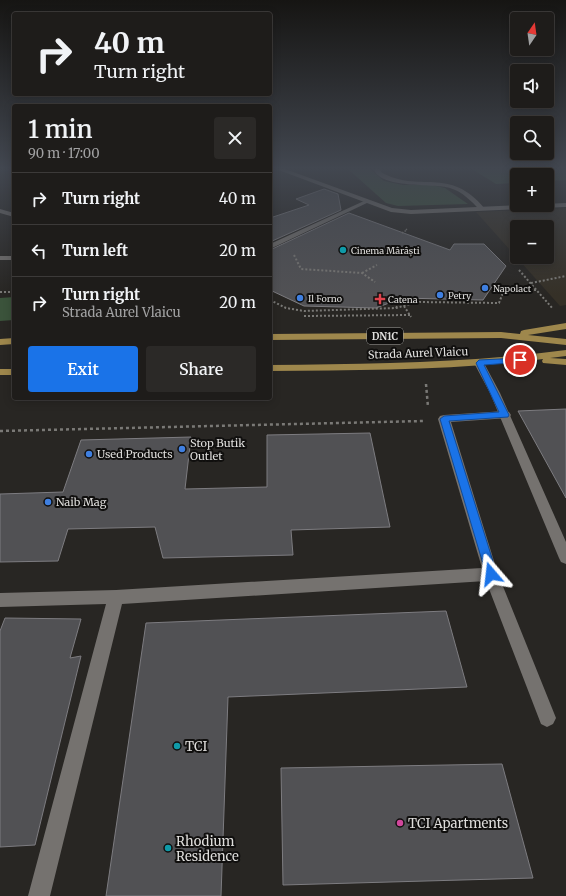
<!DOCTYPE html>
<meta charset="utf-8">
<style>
:root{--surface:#1e1c1a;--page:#2b2927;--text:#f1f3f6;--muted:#a1a1a2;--line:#3c3a39;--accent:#1a73e8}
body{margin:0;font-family:Merriweather,serif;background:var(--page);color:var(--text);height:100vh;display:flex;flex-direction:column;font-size:15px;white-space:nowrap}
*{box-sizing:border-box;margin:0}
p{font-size:13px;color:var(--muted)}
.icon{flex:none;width:22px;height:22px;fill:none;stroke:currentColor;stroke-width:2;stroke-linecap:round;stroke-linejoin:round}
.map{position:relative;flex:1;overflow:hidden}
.panel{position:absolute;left:12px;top:104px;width:260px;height:296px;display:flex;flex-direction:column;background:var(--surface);border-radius:4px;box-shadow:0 2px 10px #0003,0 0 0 1px var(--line)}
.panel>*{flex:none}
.hud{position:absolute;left:12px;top:12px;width:260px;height:84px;border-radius:4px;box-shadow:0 2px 10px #0003,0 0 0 1px var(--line);background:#1e1c1a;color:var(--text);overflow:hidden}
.needle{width:26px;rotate:13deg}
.tools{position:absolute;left:510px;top:12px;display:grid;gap:8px}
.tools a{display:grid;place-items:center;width:44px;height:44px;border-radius:4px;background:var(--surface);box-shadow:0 2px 10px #0003,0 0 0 1px var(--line);font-size:20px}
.pin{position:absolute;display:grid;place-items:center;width:34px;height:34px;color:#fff;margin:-17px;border:2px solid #fff;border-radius:50%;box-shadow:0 1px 4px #0007}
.me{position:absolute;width:44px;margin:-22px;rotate:343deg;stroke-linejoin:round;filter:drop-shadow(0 0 3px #0008)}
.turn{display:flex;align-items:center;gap:14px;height:84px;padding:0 16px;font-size:18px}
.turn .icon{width:52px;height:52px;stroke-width:2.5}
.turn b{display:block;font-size:28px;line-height:34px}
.round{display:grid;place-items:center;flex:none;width:42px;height:42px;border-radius:4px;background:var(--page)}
.head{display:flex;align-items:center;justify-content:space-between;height:68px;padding:0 16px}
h1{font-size:24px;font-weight:600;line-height:30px}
.primary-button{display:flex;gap:8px;margin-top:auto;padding:8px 16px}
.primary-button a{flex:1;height:46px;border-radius:4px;background:var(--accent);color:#fff;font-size:16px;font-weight:600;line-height:46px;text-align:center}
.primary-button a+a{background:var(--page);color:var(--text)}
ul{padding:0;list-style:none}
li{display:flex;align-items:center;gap:12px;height:52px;padding:0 16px;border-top:1px solid var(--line)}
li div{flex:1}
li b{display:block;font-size:15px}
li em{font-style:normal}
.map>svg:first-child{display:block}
.built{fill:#353027;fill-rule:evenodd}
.green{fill:#3b533b}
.building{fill:#515154;stroke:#7d7c80}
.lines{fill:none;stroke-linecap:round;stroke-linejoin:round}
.path-far2{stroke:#7a7976;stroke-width:1.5;stroke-dasharray:1.5 1.5;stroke-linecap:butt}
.path-far1{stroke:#7a7976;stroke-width:2;stroke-dasharray:2 2;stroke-linecap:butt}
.path{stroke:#7a7976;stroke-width:2.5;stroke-dasharray:3 3;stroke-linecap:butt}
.lane{fill:#75726f;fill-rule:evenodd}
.street{fill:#75726f;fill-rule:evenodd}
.primary{fill:#9e874c;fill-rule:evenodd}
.route{fill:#1a73e8;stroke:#114b97}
.culture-dot{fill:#0f9aa8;stroke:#100f0e;stroke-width:1.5}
.shop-dot{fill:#3f7fe0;stroke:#100f0e;stroke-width:1.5}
.health-dot{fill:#e0444e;stroke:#100f0e;stroke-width:1.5}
.hotel-dot{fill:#d1479c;stroke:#100f0e;stroke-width:1.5}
.labels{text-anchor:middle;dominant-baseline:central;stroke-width:4;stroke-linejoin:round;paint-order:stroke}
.far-poi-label{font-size:9px;fill:#dfdedc;stroke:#100f0e;text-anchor:start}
.shield{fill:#100f0e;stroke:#a1a09e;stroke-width:1}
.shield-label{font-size:10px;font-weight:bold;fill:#dfdedc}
.street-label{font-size:11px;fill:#dfdedc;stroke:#100f0e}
.poi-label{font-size:11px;fill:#dfdedc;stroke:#100f0e;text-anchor:start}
.near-poi-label{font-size:13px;fill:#dfdedc;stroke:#100f0e;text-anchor:start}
</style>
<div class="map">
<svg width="566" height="896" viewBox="0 0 566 896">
<rect width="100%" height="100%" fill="#282623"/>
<path class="built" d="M 566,208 L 566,305 L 560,306 L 476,212 ZM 517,227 L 547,227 L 547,257 L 517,257 Z"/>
<path class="green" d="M 348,169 L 370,169 L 384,181 L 403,185 L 432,185 L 445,188 L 468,204 L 398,206 L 386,203 Z
M 472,169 L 566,169 L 566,180 L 547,181 L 547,175 L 517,175 L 517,183 L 496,184 Z
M 14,297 L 14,320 L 0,321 L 0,298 Z"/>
<path class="building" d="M 324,189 L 338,194 L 341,210 L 270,242 L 270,218 L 309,205 L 296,199 Z
M 349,213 L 450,250 L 454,244 L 484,244 L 506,266 L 483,300 L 402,298 L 376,308 L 304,306 L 270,290 L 270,250 Z
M 566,409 L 566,498 L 518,411 Z
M 370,433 L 390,527 L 291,530 L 293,555 L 163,558 L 155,527 L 68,529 L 58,561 L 0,562 L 0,494 L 63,492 L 81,440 L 191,437 L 185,489 L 267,487 L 267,435 Z
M 446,611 L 467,687 L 228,697 L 221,896 L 106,896 L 146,623 Z
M 5,618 L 81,619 L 70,658 L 81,656 L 35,845 L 0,847 L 0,631 Z
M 502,764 L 533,878 L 283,885 L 281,768 Z"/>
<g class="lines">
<path class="path-far2" d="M 402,233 L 407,230 L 406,229"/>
<path class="path-far1" d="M 294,255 L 301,269 L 362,273 L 375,282
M 519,270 L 553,309
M 362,273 L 377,265
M 531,283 L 566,276
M 0,292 L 14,292
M 270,300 L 286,308 L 304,311 L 396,308 L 417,302 L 499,303 L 504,290 L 536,290
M 404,306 L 411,317
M 396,308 L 402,298
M 304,316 L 411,315"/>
<path class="path" d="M 426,384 L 428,407
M 0,431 L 423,421"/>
<path class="lane" d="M 374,169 L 380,169 L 381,172 C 418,194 450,165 485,209 L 480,210 C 471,201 463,192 450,188 C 434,183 379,189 374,169 Z
M 364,201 L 369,202 L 270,249 L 270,244 Z
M 0,256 L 14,256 L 14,260 L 0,260 Z
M 505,411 L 509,412 L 511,415 L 509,418 L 451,422 L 498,574 L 556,718 L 553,724 L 547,727 L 541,724 L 486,581 L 122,604 L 50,896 L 28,896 L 106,604 L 0,607 L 0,593 L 116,590 L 482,568 L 438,419 L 440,416 L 444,415 Z"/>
<path class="street" d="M 276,169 L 285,169 L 392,208 L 411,210 L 566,203 L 566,207 L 411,214 L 391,212 Z
M 0,209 L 14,213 L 14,217 L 0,213 Z
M 479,360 L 484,363 L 500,393 L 566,542 L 566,564 L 561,562 L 559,558 L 490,393 L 474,363 Z"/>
<path class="primary" d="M 566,323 L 566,329 L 528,335 L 566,339 L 566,345 L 501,338 L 270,340 L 270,334 L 501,332 L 520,334 L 521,331 L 524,330 Z
M 14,338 L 14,344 L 0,345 L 0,339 Z
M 566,350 L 566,356 L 550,358 L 566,359 L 566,365 L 543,363 L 542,361 L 543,359 C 453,371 361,370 270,371 L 270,365 C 369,364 468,363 566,350 Z
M 0,369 L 14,369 L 14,375 L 0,375 Z"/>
</g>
<linearGradient id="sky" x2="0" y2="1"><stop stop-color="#161513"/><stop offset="0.57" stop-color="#424750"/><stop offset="1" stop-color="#424750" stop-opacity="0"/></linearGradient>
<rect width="566" height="295" fill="url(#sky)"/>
<path class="route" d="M 520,358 L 524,360 L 522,362 L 484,365 L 509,415 L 508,417 L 449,421 L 497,574 L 495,578 L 491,579 L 487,578 L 486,574 L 440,419 L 444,416 L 499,412 L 476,363 L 479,360 Z"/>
<g class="culture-dot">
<circle cx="343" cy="250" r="4"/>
<circle cx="177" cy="746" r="4"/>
<circle cx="168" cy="848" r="4"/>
</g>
<g class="shop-dot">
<circle cx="485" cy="288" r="4"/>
<circle cx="440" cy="295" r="4"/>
<circle cx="300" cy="298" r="4"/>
<circle cx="182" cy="449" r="4"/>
<circle cx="89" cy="454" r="4"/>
<circle cx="48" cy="502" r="4"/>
</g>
<path class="health-dot" d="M378 293h4v4h4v4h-4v4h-4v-4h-4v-4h4z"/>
<circle class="hotel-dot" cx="400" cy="823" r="4"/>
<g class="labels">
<g class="far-poi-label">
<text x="351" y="250">Cinema Mărăști</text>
<text x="493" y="288">Napolact</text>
<text x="448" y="295">Petry</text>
<text x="308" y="298">Il Forno</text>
<text x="388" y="299">Catena</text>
</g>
<rect class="shield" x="367" y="328" width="36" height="16" rx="3"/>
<g class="shield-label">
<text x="385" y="336">DN1C</text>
</g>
<g class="street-label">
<text transform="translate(418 353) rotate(-2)">Strada Aurel Vlaicu</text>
</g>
<g class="poi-label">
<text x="190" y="443">Stop Butik<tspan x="190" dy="13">Outlet</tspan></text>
<text x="97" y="454">Used Products</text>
<text x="56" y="502">Naib Mag</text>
</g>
<g class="near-poi-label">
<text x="185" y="746">TCI</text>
<text x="408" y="823">TCI Apartments</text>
<text x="176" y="841">Rhodium<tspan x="176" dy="15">Residence</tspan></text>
</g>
</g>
</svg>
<div class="tools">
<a><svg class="needle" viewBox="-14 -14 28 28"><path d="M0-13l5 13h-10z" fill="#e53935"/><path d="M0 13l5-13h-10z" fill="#a1a1a2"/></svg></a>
<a><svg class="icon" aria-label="sound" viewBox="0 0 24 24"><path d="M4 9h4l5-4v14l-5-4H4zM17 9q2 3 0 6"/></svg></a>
<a><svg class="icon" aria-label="search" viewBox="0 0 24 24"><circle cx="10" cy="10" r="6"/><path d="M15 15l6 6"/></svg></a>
<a>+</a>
<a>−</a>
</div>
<div class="pin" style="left:520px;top:360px;background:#d93025"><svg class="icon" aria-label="arrive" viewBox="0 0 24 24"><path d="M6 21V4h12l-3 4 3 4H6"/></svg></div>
<svg class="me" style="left:491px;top:574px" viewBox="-20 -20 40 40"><path d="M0-17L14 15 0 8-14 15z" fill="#1a73e8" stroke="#fff" stroke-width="4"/></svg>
<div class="hud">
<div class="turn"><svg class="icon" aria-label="right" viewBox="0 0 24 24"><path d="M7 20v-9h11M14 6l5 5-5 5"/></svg><div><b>40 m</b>Turn right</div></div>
</div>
<section class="panel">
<div class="head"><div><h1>1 min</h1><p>90 m · 17:00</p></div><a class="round"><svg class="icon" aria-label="close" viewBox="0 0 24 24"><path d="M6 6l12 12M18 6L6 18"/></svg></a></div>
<ul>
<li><svg class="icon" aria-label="right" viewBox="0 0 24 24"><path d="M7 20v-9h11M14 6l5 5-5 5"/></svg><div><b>Turn right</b></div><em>40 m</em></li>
<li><svg class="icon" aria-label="left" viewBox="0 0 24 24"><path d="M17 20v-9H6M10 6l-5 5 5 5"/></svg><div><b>Turn left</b></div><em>20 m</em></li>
<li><svg class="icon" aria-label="right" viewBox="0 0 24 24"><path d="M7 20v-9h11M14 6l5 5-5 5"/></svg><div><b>Turn right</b><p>Strada Aurel Vlaicu</p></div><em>20 m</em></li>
</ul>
<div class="primary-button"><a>Exit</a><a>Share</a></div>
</section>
</div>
